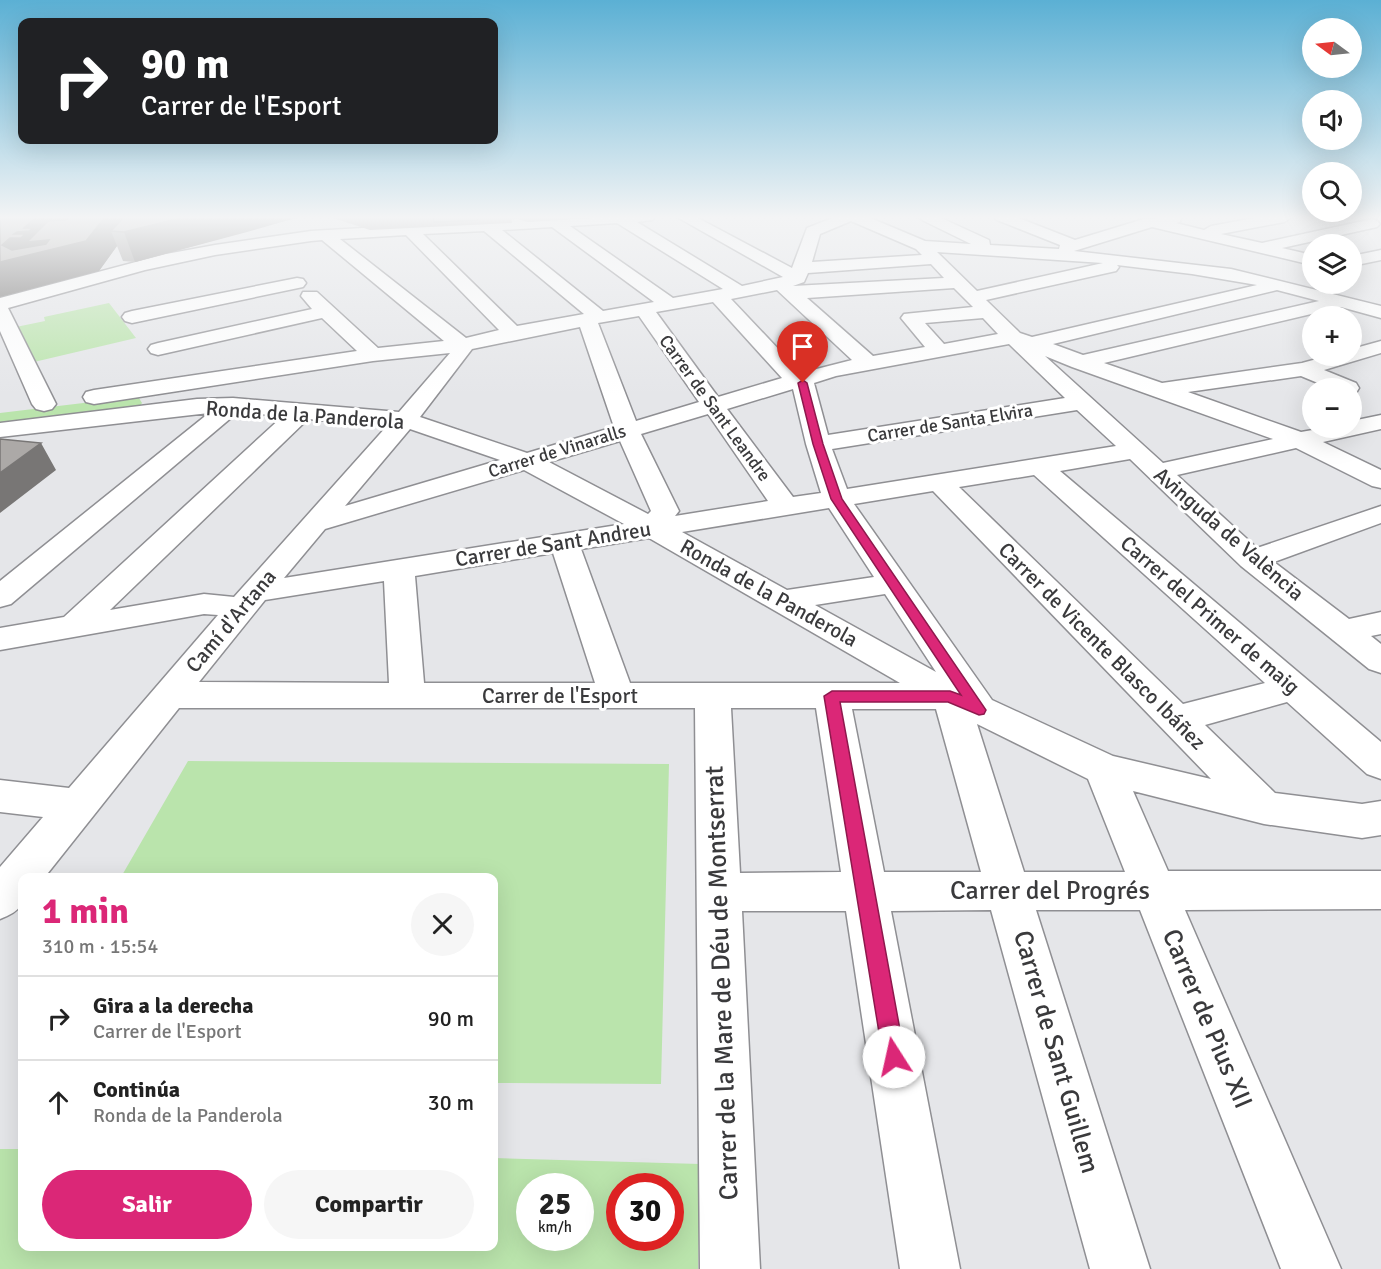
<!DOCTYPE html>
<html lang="es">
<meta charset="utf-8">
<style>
:root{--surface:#fff;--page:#f6f6f6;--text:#222;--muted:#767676;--line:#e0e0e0;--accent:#db2777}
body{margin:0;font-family:Signika,sans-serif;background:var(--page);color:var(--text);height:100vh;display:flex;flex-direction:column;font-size:22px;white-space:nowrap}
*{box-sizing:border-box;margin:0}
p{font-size:20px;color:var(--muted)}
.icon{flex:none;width:33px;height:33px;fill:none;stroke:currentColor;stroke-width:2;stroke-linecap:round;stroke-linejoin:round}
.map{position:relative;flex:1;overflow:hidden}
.drawer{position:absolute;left:18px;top:873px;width:480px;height:378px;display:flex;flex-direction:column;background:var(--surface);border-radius:12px;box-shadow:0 6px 24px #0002}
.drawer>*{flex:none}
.hud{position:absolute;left:18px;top:18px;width:480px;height:126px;border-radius:12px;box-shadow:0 6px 24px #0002;background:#202124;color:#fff;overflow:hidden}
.needle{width:39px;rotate:285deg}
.buttons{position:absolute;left:1302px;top:18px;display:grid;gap:12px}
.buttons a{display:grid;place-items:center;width:60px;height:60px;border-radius:50%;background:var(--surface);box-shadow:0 6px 24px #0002;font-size:30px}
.speed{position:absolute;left:516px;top:1173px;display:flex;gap:12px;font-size:30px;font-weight:700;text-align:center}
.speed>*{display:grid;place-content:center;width:78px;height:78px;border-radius:50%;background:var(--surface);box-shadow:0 6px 24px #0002;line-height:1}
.speed small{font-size:15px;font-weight:400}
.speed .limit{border:9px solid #d22;background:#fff;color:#111}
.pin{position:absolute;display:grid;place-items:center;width:51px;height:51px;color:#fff;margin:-62px -26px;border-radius:50% 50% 50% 0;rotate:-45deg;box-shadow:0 0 6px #0007}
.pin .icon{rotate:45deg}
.me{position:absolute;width:66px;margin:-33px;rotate:350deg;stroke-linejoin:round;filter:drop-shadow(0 0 4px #0008)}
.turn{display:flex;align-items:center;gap:21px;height:126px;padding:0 24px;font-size:27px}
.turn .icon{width:78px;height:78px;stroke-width:2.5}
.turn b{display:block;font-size:42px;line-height:51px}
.round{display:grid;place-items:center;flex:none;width:63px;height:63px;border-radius:32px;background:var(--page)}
.head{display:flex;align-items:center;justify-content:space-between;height:102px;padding:0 24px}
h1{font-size:36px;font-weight:800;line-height:45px;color:var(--accent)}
.button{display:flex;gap:12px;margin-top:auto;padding:12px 24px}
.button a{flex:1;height:69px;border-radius:36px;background:var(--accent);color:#fff;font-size:24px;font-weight:800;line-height:69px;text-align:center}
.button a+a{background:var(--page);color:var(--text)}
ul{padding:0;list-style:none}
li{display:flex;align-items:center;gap:18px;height:84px;padding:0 24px;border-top:2px solid var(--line)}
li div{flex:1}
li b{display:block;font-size:22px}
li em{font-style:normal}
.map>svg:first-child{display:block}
.green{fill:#bae4ac;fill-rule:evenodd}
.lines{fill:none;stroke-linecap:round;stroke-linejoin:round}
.minor-casing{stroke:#8f8f93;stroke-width:3}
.minor{fill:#fff;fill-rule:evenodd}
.wall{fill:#949190}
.shaded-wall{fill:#787675}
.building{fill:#aca9a7;stroke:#787675;stroke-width:1.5}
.route{fill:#db2777;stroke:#8e194d;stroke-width:1.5}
.labels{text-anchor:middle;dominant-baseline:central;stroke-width:6;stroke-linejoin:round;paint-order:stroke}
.far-street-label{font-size:18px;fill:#3a3a3c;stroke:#fff}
.street-label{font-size:21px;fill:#3a3a3c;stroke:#fff}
.near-street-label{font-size:26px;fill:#3a3a3c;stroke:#fff}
</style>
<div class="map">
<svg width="1381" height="1269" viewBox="0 0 1381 1269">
<rect width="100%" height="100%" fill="#e5e6e9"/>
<path class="green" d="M 109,303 L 136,338 L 34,362 L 16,327 L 45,321 L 44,317 Z
M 125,398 L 139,398 L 142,403 L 140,406 L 0,426 L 0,413 Z
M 188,761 L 669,764 L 661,1084 L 494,1083 L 494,878 L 121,877 Z
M 0,1149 L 22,1149 L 22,1246 L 494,1246 L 494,1158 L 700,1164 L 698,1269 L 0,1269 ZM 530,1186 L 580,1186 L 580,1238 L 530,1238 ZM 620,1186 L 670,1186 L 670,1238 L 620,1238 Z"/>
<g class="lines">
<g class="minor-casing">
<path id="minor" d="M 555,217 L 655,217 L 652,220 L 637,222 L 742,286 L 783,277 L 677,217 L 696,217 L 792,268 L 807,228 L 835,217 L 868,217 L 925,241 L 971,244 L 922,220 L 919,217 L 939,217 L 989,240 L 990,245 L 1059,249 L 1060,245 L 997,220 L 994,217 L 1016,217 L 1075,240 L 1144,219 L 1181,217 L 1180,222 L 1176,223 L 1204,230 L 1211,226 L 1260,217 L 1292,217 L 1284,222 L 1221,234 L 1262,243 L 1372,219 L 1377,221 L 1380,224 L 1377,227 L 1282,248 L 1312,255 L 1312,265 L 1152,227 L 1074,251 L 1231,269 L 1381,306 L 1381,318 L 1341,307 L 1104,363 L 1162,383 L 1302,363 L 1328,356 L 1352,356 L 1352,349 L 1381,341 L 1381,353 L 1324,370 L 1356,383 L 1359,388 L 1356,393 L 1352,394 L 1352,388 L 1330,388 L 1301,376 L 1188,392 L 1301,432 L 1324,428 L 1352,428 L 1352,421 L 1381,415 L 1381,429 L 1323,442 L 1381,470 L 1381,488 L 1372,486 L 1296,448 L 1177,475 L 1257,548 L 1381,506 L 1381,523 L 1274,562 L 1349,619 L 1381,612 L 1381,634 L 1371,636 L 1381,644 L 1381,673 L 1369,669 L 1241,566 L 1130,459 L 1060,471 L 1381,742 L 1381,779 L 1367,774 L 1287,702 L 1205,725 L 1275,793 L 1362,804 L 1381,801 L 1381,835 L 1362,838 L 1264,824 L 1133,791 L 1168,871 L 1381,871 L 1381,909 L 1185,910 L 1341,1269 L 1281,1269 L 1140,910 L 1036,910 L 1150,1269 L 1090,1269 L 991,910 L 891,911 L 960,1269 L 900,1269 L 846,911 L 742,911 L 760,1269 L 700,1269 L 695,708 L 179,708 L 44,878 L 22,878 C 22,903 26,909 0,919 L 0,867 L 43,817 L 0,812 L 0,780 L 69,788 L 218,615 L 204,614 L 0,650 L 0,628 L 64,617 L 283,416 L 238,412 L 11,604 L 0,607 L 0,581 L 209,413 L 0,437 L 0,423 L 197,399 L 233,398 L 399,412 L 450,353 L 373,361 L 94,404 L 86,402 L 83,397 L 86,392 L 94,390 L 357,351 L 322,318 L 158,355 L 151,353 L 148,349 L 151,345 L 158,343 L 312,309 L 301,296 L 303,292 L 317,292 L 378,348 L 444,341 L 322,240 L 311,241 L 215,255 L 145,270 L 8,308 L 56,404 L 52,409 L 44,411 L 36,409 L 32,404 L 0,331 L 0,298 L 166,254 L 215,245 L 311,231 ZM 851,221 L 916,249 L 922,255 L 812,262 L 820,234 ZM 617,223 L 723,289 L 673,298 L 570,226 ZM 552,227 L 654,302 L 603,311 L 502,230 ZM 484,231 L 584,314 L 517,326 L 423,234 ZM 406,235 L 499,330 L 466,338 L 340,239 ZM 937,252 L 1103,263 L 977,291 ZM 931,264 L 944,278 L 793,286 L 804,282 L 808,273 ZM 1117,265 L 1192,274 L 1257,285 L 1032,337 L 1020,333 L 986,300 L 1116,271 L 1119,267 ZM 954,288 L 973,307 L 904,314 L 901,318 L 925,347 L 873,356 L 807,298 ZM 777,290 L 852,360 L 801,373 L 731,299 ZM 1277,290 L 1319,301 L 1083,355 L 1053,344 ZM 713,302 L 782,378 L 718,397 L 656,312 ZM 639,316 L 699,402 L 636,421 L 598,323 ZM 983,318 L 998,334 L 944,344 L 925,323 ZM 580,327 L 614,427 L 527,453 L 420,417 L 472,349 ZM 1009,344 L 1065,398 L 828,435 L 814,383 L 836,376 ZM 1045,356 L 1072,367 L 1273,439 L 1163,463 ZM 793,389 L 806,444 L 821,493 L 793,497 L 727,409 ZM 1077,410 L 1116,446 L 847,489 L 832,449 ZM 708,414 L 768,501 L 675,516 L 679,511 L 641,434 ZM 308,419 L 387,426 L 234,597 L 204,594 L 110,610 ZM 410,429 L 500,460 L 345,506 ZM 620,441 L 651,511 L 648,514 L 549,462 ZM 524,470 L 624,524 L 284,578 L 325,529 ZM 1034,475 L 1265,683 L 1183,704 L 959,487 ZM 933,491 L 1211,779 L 1113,756 L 992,700 L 854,504 ZM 829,508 L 874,577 L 787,590 L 682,532 ZM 649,538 L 900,683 L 630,683 L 581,549 ZM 553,553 L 595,683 L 424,683 L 415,576 ZM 384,581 L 389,683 L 199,682 L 265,600 ZM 885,594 L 936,672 L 815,605 ZM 731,708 L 816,708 L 841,872 L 740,873 ZM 852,709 L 936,709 L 981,872 L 884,872 ZM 977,724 L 1088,779 L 1125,872 L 1024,872 Z
M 1381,250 L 1381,260 L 1352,266 L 1352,256 Z
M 297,278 L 303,279 L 306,283 L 303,287 L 132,323 L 125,321 L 122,317 L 125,313 L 132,311 Z"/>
</g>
<use href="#minor" class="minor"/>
</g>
<path class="wall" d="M 0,217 L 299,217 L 135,262 L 123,261 L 117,246 L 99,271 Z
M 330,217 L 610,217 L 528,222 L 511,217 L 512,223 L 370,230 Z"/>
<path class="shaded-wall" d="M 36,217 L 242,217 L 247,232 L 135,262 L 124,232 L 111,231 L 117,246 L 99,271 L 0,297 L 0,262 L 2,245 L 17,232 L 24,228 Z
M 242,217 L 299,217 L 247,232 Z
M 41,443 L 56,470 L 0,513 L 0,473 Z"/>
<path class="building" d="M 0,217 L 36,217 L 24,228 L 33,228 L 29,231 L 17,232 L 14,234 L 25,234 L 21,238 L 10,238 L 2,245 L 12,250 L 46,244 L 49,240 L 27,242 L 48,221 L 67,220 L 69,217 L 105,217 L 86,241 L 0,262 Z
M 124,217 L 184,217 L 124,232 L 111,231 Z
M 440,217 L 477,217 L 477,220 L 434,222 L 433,219 Z
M 0,439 L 41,443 L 0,473 Z"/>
<linearGradient id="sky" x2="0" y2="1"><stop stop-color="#5bb0d4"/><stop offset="0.55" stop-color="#f3f4f5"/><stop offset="1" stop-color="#f3f4f5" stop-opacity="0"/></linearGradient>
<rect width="1381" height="395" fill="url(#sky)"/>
<path class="route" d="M 803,380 L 807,383 L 823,444 L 842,499 L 986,710 L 984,714 L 979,715 L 948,702 L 840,702 L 905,1057 L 901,1064 L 894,1067 L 887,1064 L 883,1057 L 824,696 L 832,691 L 950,691 L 961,695 L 831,499 L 813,444 L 798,383 Z"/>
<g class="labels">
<g class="far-street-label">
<text transform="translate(715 408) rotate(54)">Carrer de Sant Leandre</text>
<text transform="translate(950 423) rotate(-9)">Carrer de Santa Elvira</text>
<text transform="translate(557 451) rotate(-17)">Carrer de Vinaralls</text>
</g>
<g class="street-label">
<text transform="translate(305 415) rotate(4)">Ronda de la Panderola</text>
<text transform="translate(1229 534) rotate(41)">Avinguda de València</text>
<text transform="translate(553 544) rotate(-9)">Carrer de Sant Andreu</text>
<text transform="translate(769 593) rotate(29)">Ronda de la Panderola</text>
<text transform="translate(1210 615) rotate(41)">Carrer del Primer de maig</text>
<text transform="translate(231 621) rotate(-50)">Camí d'Artana</text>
<text transform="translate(1102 646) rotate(45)">Carrer de Vicente Blasco Ibáñez</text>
<text x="560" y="696">Carrer de l'Esport</text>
</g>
<g class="near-street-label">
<text x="1050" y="891">Carrer del Progrés</text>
<text transform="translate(722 983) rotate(-92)">Carrer de la Mare de Déu de Montserrat</text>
<text transform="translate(1207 1019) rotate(67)">Carrer de Pius XII</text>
<text transform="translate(1056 1052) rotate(74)">Carrer de Sant Guillem</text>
</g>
</g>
</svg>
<div class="buttons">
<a><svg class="needle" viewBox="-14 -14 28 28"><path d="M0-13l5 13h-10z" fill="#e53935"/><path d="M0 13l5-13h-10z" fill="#767676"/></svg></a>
<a><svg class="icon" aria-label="sound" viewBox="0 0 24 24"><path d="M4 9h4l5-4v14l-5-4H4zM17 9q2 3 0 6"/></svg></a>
<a><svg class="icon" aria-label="search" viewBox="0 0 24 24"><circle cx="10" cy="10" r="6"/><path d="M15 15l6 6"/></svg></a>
<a><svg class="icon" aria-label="layers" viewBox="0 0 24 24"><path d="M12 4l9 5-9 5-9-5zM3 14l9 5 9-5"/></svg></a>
<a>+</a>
<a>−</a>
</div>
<div class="speed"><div>25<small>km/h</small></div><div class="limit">30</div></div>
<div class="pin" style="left:803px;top:383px;background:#d93025"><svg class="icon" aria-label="arrive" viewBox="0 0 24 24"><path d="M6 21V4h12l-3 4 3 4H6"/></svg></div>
<svg class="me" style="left:894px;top:1057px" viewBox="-20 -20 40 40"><circle r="19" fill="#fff"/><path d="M0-13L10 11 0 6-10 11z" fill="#db2777"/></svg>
<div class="hud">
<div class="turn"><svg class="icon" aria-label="right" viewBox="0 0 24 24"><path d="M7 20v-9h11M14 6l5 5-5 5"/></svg><div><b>90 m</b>Carrer de l'Esport</div></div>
</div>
<section class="drawer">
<div class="head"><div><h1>1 min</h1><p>310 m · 15:54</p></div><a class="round"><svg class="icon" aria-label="close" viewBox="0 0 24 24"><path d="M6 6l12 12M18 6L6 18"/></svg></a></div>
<ul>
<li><svg class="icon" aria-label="right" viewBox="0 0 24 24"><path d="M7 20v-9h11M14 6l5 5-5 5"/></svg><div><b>Gira a la derecha</b><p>Carrer de l'Esport</p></div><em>90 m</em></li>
<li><svg class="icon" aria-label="ahead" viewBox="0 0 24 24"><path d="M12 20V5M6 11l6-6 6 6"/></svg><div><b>Continúa</b><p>Ronda de la Panderola</p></div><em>30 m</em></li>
</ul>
<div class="button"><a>Salir</a><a>Compartir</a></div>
</section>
</div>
